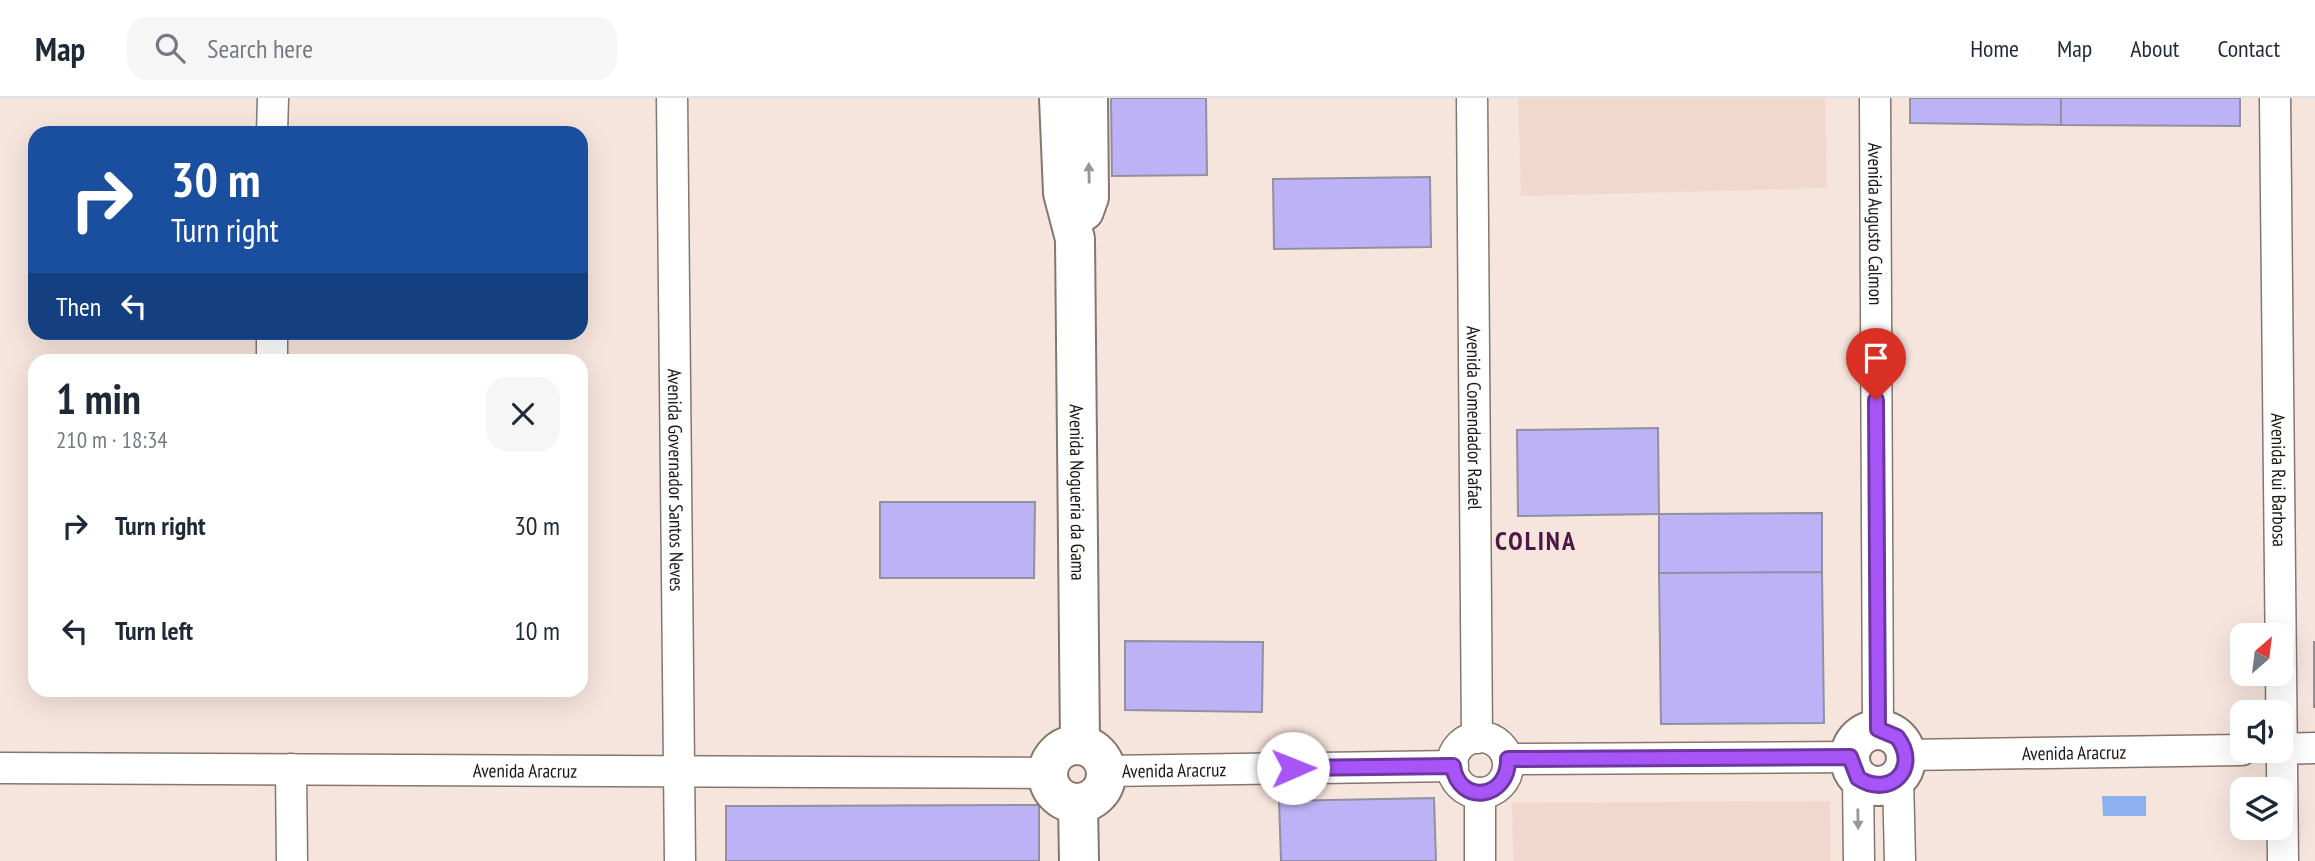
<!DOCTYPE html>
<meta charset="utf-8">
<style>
:root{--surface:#fff;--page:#f6f6f7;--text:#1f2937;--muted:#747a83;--line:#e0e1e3}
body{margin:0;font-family:"PT Sans Narrow",sans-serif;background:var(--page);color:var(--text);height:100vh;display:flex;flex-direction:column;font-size:26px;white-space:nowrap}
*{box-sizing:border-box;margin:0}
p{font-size:23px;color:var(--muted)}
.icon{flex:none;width:38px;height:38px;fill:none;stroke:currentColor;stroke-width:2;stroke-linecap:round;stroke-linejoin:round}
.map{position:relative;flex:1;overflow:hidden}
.panel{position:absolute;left:28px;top:256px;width:560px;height:343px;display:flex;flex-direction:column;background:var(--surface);border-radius:21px;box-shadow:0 7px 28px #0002}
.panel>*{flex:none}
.hud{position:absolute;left:28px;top:28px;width:560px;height:214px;border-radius:21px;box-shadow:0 7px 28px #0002;background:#1a4fa0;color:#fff;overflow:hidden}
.needle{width:46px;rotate:28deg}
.fabs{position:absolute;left:2230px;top:525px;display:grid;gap:14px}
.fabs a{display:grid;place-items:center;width:63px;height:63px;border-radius:14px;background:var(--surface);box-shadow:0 7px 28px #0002;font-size:35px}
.pin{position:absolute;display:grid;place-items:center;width:60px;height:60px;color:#fff;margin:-72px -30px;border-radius:50% 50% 50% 0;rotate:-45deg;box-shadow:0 0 7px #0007}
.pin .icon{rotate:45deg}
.me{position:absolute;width:77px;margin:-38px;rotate:89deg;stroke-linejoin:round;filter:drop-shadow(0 0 5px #0008)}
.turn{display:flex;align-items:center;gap:24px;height:147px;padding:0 28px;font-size:32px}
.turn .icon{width:91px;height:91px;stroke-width:2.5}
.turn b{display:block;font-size:49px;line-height:60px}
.then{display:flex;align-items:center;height:66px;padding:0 28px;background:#0003;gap:14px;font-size:26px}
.round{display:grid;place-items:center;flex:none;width:74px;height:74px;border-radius:21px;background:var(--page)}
.summary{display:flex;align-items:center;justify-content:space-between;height:119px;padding:0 28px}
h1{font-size:42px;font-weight:700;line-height:52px}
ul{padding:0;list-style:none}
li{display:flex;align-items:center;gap:21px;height:105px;padding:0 28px}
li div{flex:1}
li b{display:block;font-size:26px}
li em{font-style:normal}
header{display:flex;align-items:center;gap:42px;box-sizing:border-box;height:98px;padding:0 35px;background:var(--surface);border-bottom:2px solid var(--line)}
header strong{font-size:33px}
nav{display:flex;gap:38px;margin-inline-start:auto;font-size:24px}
.search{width:490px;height:63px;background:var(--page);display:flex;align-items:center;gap:18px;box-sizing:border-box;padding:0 24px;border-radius:21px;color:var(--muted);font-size:26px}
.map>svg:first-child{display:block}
.built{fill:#f0d8cc}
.water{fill:#8db0ee}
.building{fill:#beb2f7;stroke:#91909e;stroke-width:2}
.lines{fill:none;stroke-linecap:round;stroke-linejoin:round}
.street-casing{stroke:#85766f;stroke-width:33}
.secondary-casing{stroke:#85766f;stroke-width:42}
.street{stroke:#fff;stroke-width:30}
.secondary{stroke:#fff;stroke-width:38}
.oneway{fill:#999795}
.route-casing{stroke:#6d37a1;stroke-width:18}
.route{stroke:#a855f7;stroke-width:12}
.labels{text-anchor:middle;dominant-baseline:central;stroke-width:5;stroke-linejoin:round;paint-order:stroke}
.street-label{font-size:19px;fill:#1c1714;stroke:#f6e5dd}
.district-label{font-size:26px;font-weight:bold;letter-spacing:2px;fill:#4c1846;stroke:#f6e5dd}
</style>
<header>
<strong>Map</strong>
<div class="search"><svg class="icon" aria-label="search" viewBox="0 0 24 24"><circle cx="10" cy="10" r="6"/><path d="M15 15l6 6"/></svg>Search here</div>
<nav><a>Home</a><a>Map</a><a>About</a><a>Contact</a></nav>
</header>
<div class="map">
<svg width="2315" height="763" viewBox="0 0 2315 763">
<rect width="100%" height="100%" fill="#f6e5dd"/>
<path class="built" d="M 1518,0 L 1825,0 L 1827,90 L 1521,98 Z
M 1830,703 L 1831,763 L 1513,763 L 1512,705 Z"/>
<path class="water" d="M 2102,698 L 2146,698 L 2146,718 L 2103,718 Z"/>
<path class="building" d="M 1111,0 L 1206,0 L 1207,77 L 1112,78 Z
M 1910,0 L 2061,0 L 2061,27 L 1910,25 Z
M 2061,0 L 2240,0 L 2240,28 L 2061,27 Z
M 1430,79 L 1431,149 L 1274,151 L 1273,81 Z
M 1658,330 L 1659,416 L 1518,418 L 1517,332 Z
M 880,404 L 1035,404 L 1034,480 L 880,480 Z
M 1822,415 L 1822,474 L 1659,475 L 1659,416 Z
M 1822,474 L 1824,625 L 1661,626 L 1659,475 Z
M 1125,543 L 1263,544 L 1262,614 L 1125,612 Z
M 2314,544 L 2315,544 L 2315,609 L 2314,609 Z
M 1434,700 L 1436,763 L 1281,763 L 1279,703 Z
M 1039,707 L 1039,763 L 726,763 L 726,708 Z"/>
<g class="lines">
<g class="street-casing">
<g id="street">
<path id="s1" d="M 672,0 L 680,763"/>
<path id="s2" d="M 1472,0 L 1477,640"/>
<path id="s3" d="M 1875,0 L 1878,631"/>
<path id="s4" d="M 2275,0 L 2283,763"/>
<path d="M 272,35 L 273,0"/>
<path d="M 272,262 L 272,234"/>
<circle cx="1480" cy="667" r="28"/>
<path d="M 2280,651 L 2315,650"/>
<path id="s5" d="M 1906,657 L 2242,652"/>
<path d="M 1508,661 L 1850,659"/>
<path id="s6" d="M 0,670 L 1048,675"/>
<path d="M 291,671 L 292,763"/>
<path id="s7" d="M 1106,673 L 1453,668"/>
<path d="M 1858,680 L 1859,763"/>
<path d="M 1898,680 L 1900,763"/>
<path d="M 1480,695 L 1480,763"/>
</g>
</g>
<g class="secondary-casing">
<g id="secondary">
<path id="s8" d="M 1059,0 L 1063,95 L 1075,141 L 1080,647"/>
<path d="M 1084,113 L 1089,99 L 1088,0"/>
<circle cx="1878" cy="660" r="28"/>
<circle cx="1077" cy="676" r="29"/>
<path d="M 1078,705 L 1079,763"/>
</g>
</g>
<use href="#street" class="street"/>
<use href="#secondary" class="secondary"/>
</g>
<defs><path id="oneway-solid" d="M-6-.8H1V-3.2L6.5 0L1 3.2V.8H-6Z" transform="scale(1.75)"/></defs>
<g class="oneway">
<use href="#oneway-solid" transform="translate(1089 75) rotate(-91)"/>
<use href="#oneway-solid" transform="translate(1858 721) rotate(89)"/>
</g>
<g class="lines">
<g class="route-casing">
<path id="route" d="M 1293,670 L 1453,668 C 1459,708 1509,701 1508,661 L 1850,659 L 1858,680 C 1890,701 1921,670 1897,639 L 1878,631 L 1876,302"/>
</g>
<use href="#route" class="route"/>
</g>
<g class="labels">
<g class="street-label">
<text stroke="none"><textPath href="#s3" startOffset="126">Avenida Augusto Calmon</textPath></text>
<text stroke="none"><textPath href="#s2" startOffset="320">Avenida Comendador Rafael</textPath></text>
<text stroke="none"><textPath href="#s4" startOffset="382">Avenida Rui Barbosa</textPath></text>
<text stroke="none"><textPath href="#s1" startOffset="382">Avenida Governador Santos Neves</textPath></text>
<text stroke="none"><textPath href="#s8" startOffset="396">Avenida Nogueria da Gama</textPath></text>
<text stroke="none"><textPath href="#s5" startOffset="168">Avenida Aracruz</textPath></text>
<text stroke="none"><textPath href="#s6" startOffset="525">Avenida Aracruz</textPath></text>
<text stroke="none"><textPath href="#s7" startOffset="68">Avenida Aracruz</textPath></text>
</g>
<g class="district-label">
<text x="1536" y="442">COLINA</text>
</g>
</g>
</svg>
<div class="fabs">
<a><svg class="needle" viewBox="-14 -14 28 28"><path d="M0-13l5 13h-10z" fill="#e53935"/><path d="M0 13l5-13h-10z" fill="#747a83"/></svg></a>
<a><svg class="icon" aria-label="sound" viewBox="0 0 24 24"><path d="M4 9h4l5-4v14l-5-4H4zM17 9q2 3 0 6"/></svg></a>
<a><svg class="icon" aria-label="layers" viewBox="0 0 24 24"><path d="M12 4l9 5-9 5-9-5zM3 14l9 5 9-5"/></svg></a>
</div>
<div class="pin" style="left:1876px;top:302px;background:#d93025"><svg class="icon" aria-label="arrive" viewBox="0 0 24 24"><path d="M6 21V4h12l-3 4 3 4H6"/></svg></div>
<svg class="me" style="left:1293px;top:670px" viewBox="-20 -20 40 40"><circle r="19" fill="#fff"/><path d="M0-13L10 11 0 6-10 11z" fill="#a855f7"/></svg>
<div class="hud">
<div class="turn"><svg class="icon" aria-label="right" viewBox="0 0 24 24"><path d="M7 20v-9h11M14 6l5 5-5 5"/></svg><div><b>30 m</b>Turn right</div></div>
<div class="then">Then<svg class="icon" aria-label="left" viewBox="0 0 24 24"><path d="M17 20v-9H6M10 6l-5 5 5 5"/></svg></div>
</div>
<section class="panel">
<div class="summary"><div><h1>1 min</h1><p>210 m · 18:34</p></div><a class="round"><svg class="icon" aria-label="close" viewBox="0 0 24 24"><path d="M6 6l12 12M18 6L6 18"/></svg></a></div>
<ul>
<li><svg class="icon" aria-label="right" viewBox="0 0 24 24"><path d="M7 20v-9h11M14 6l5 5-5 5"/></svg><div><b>Turn right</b></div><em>30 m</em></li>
<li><svg class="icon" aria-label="left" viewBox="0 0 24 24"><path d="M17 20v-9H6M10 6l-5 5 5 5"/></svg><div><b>Turn left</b></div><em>10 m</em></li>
</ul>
</section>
</div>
